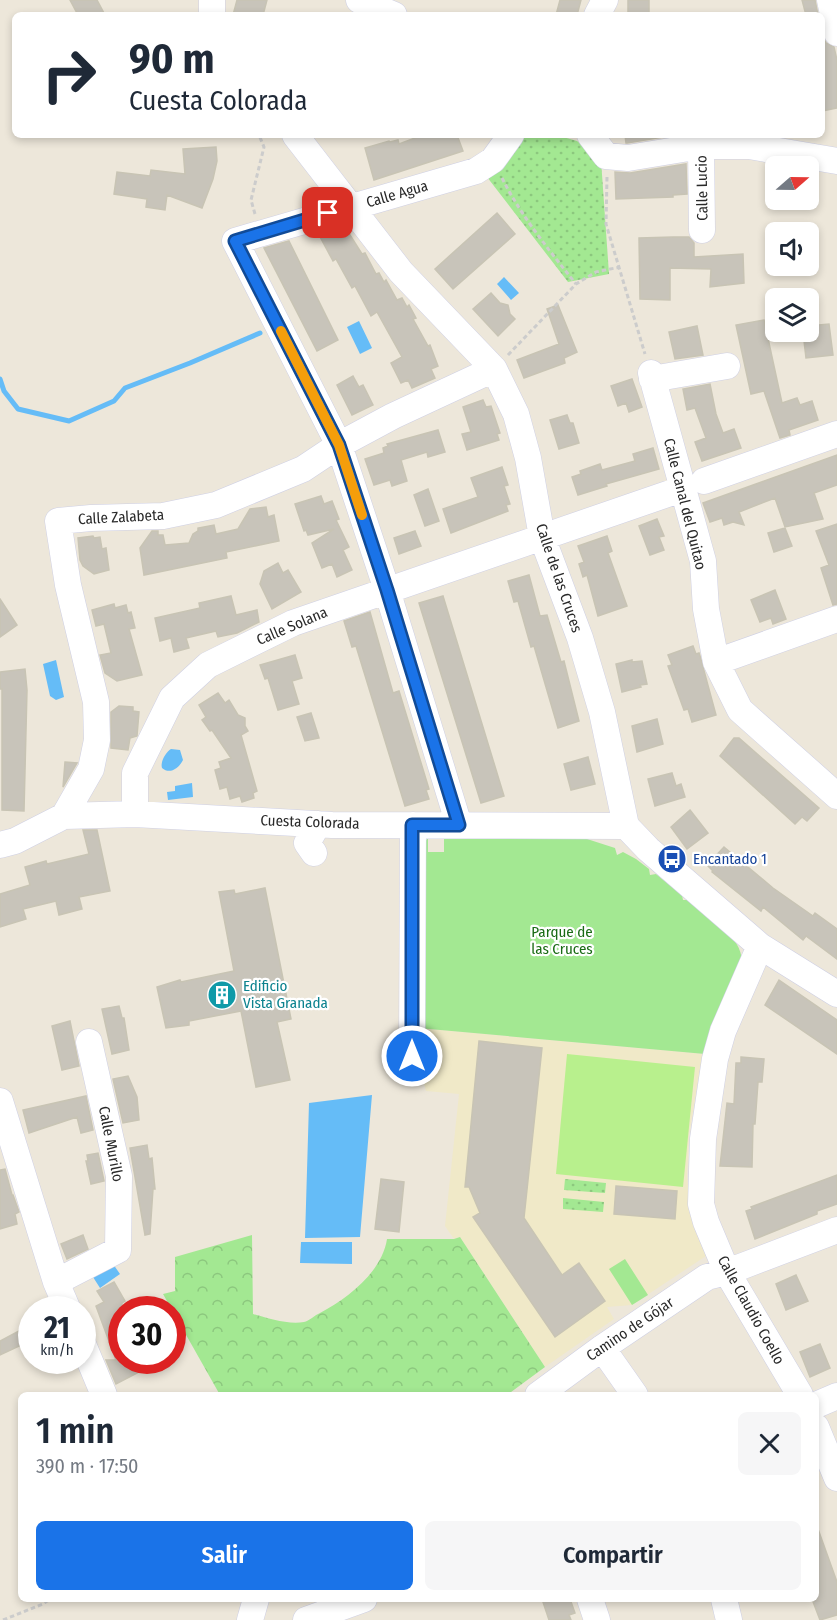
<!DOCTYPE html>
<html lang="es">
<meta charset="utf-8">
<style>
:root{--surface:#fff;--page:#f6f6f7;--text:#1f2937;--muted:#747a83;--accent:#1a73e8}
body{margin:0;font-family:"Fira Sans Condensed",sans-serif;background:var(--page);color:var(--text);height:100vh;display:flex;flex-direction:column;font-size:22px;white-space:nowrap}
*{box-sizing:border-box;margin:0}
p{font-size:20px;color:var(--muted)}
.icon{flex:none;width:33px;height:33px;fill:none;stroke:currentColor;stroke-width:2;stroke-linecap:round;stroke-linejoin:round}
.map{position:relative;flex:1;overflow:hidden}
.side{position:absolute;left:18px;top:1392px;width:801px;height:210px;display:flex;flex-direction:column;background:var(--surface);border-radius:9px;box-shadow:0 3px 9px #0003}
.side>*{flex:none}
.hud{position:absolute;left:12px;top:12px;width:813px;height:126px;border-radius:9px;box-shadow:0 3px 9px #0003;background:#fff;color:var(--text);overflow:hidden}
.needle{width:39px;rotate:70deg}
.controls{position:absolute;left:765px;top:156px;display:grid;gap:12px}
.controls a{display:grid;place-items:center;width:54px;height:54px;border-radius:9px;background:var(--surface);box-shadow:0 3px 9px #0003;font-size:30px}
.speed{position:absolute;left:18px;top:1296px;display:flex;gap:12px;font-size:30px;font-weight:700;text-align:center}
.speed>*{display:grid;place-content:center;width:78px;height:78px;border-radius:50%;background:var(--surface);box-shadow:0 3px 9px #0003;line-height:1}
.speed small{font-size:15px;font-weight:400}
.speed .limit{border:9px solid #d22;background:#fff;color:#111}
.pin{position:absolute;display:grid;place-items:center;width:51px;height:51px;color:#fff;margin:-26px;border-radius:12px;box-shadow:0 3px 9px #0006}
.me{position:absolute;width:66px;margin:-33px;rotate:0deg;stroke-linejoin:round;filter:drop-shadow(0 0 4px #0008)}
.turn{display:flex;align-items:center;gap:21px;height:126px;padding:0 18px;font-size:27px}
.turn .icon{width:78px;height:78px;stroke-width:2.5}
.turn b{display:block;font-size:42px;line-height:51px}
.round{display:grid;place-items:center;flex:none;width:63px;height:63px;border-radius:9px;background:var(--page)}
.overview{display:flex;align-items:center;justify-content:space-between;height:102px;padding:0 18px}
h1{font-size:36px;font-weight:600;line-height:45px}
.cta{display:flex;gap:12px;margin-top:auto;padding:12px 18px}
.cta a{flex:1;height:69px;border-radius:9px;background:var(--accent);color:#fff;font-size:24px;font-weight:600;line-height:69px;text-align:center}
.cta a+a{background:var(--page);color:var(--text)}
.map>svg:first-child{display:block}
.education{fill:#f0e9c8}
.grass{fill:url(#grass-dots)}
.forest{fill:url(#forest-crowns)}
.park{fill:#a3e892}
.pitch{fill:#b8f08d}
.water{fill:#65bcf7}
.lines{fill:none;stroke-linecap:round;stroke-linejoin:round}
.stream{stroke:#65bcf7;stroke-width:5}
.building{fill:#c8c4ba;stroke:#c8c4b4;stroke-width:1.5}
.minor-casing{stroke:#cfd0e4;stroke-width:27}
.path{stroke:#ccc;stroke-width:3;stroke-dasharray:4.5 3;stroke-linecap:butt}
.minor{stroke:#fff;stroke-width:26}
.route-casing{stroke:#114b97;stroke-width:15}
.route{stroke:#1a73e8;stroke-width:10}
.slow{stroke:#f59e0b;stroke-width:10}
.labels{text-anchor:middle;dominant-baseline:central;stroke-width:4.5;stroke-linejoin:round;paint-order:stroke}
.street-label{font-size:15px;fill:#292929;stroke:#fff}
.transit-label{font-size:15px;fill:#164399;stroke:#fff;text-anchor:start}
.park-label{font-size:15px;fill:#1a6b15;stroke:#fff}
.culture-label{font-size:15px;fill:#0d838f;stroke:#fff;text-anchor:start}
</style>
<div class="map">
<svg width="837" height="1620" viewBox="0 0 837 1620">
<defs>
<pattern id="grass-dots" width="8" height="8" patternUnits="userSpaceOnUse" patternTransform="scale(1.5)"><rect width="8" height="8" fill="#a3e892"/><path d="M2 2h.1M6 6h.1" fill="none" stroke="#8cc77e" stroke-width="1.8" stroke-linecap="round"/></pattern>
<pattern id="forest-crowns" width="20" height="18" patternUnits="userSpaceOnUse" patternTransform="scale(1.5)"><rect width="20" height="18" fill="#a3e892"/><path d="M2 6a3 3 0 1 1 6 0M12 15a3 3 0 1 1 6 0" fill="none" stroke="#8cc77e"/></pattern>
</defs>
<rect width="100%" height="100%" fill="#ede7da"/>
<path class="education" d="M 418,1028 L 705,1054 L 698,1083 L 689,1134 L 687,1175 L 690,1209 L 706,1256 L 632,1305 L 607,1307 L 614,1319 L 545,1367 L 460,1237 L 454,1239 L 445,1226 L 459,1094 L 426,1091 L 419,1063 Z"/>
<path class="grass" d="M 520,135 L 556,135 L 577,141 L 601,160 L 609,274 L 568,282 L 487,177 Z
M 565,1179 L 606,1183 L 605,1193 L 564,1190 Z
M 563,1198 L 604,1202 L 603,1212 L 563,1209 Z"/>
<path class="forest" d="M 252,1235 L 253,1314 C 268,1318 288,1325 304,1322 C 309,1321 315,1315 320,1313 C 348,1298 382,1272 387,1239 L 454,1239 L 460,1237 L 545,1367 L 507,1395 L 220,1395 L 163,1294 L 175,1291 L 175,1257 Z"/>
<path class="park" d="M 428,838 L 428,852 L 444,852 L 444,838 L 587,839 L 615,848 L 617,855 L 623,852 L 636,859 L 649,869 L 650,875 L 656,874 L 682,895 L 683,900 L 688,900 C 707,916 742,935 742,962 L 705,1054 L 418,1028 L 424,843 Z
M 625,1259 L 648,1295 L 632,1305 L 609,1269 Z"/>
<path class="pitch" d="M 567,1054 L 695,1067 L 683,1187 L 556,1174 Z"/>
<path class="water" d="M 504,277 L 519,293 L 511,300 L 497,284 Z
M 359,321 L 372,348 L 360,354 L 347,327 Z
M 56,660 L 64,697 L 56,700 L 50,696 L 43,664 Z
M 171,749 L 180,750 L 183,760 C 179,768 170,775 162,768 C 160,762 166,752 171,749 Z
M 192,783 L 193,797 L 168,800 L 167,792 L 175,791 L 175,786 Z
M 372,1095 L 360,1237 L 305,1238 L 309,1103 Z
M 301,1242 L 352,1242 L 352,1264 L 300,1263 Z
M 113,1264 L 120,1274 L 100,1288 L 93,1277 Z"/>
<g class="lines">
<path class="stream" d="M 0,379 L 4,391 L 18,409 L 69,421 L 114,401 L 125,388 L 190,363 L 260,333"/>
</g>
<path class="building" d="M 70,0 L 97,0 L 105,15 L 78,15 Z
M 237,0 L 267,0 L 263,15 L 233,15 Z
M 560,0 L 581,0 L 577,15 L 556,15 Z
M 628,0 L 649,0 L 649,15 L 628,15 Z
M 802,0 L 815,0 L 818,15 L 806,15 Z
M 822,35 L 826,43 L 834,47 L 837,60 L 837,108 L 822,111 Z
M 423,135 L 457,135 L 463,151 L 374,180 L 365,148 L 389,141 L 390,142 L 398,140 L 399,144 Z
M 625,135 L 675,135 L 627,143 L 626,143 Z
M 216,147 L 217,161 L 213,179 L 202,208 L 167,195 L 165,210 L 146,207 L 147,199 L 114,194 L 117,172 L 150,176 L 151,170 L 185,174 L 183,149 Z
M 686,164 L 687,194 L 673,195 L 673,197 L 616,199 L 615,172 L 630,173 Z
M 497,213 L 515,234 L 453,289 L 435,269 Z
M 342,226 L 343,228 L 345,227 L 362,254 L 365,253 L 376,274 L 379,273 L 384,282 L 386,280 L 397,300 L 402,298 L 407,307 L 409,305 L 416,318 L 413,319 L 428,346 L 430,345 L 438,366 L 431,369 L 435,378 L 412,388 L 408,380 L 401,383 L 391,363 L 402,357 L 377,312 L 371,316 L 355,286 L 352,288 L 336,259 L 333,261 L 318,233 Z
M 673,237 L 689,237 L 694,243 L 694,257 L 743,254 L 744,283 L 710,287 L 711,269 L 670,268 L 670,300 L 640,299 L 639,238 Z
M 289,241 L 338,340 L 317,351 L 264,248 Z
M 491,293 L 500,303 L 508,305 L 510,314 L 515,319 L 498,336 L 473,309 Z
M 558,305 L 577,352 L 564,358 L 565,363 L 524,378 L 517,360 L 559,344 L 547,309 Z
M 764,320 L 782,403 L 797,398 L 800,405 L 812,401 L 818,420 L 789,430 L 790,435 L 780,438 L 764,391 L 751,394 L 736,325 Z
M 829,324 L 833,355 L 806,358 L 803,332 L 808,332 L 808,326 Z
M 697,326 L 703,355 L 675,359 L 669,332 Z
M 353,376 L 359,387 L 363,385 L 373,405 L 352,415 L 337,385 Z
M 632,379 L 642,407 L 629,412 L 626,403 L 618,406 L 611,386 Z
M 710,384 L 716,414 L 723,433 L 734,429 L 741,448 L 702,461 L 695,442 L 706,438 L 695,408 L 687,410 L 683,389 Z
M 483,400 L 486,407 L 491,406 L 500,433 L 497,434 L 499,440 L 467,450 L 462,434 L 471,432 L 463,407 Z
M 567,415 L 570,423 L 573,423 L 579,443 L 559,449 L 550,420 Z
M 438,430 L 445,452 L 428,457 L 427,452 L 401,460 L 407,481 L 392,486 L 390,480 L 374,485 L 365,459 L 384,453 L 383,448 L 388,446 L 387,444 Z
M 653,448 L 659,469 L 606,484 L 607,486 L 578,495 L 572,477 L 581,474 L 580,471 L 600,464 L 602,470 L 635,461 L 633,454 Z
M 837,455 L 837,485 L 814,493 L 823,519 L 785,527 L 775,498 L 739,512 L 744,525 L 733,522 L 724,525 L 722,518 L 710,522 L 703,503 Z
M 502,467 L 508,485 L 504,486 L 510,504 L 506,505 L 508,511 L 451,533 L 443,509 L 478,497 L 471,478 Z
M 428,489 L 439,521 L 425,526 L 414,495 Z
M 321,496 L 324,504 L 332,501 L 339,519 L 336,520 L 349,547 L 343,550 L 352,570 L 337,577 L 332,564 L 322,568 L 312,543 L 334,529 L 308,535 L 306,530 L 304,531 L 295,504 Z
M 266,507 L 268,517 L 274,515 L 279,541 L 226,552 L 227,558 L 144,575 L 140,548 L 152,531 L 158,531 L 158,535 L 163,535 L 165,545 L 189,543 L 193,534 L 198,531 L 198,528 L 214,525 L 216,534 L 238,529 L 250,509 Z
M 657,519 L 664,536 L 659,537 L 664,550 L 650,555 L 639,526 Z
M 837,524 L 837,604 L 833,605 L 821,568 L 829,565 L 816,531 Z
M 785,528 L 792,546 L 774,552 L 768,533 Z
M 415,531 L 421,546 L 399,554 L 394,538 Z
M 93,536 L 94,538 L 100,537 L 102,549 L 106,548 L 109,570 L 94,574 L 83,566 L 80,560 L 78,538 Z
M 607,536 L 612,551 L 608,553 L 627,606 L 598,616 L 587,575 L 583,577 L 579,564 L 584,562 L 578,546 Z
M 278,563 L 283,573 L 288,570 L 301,592 L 272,609 L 260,584 L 264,571 Z
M 529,575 L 540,616 L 547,615 L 561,662 L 564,661 L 579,721 L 558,728 L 534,646 L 531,647 L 518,601 L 514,602 L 508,581 Z
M 775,590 L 786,619 L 773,624 L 771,618 L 760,622 L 751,600 Z
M 231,596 L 236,615 L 257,610 L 259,622 L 237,633 L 218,637 L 216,631 L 186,638 L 189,648 L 174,652 L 171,638 L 160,641 L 155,618 L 200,608 L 199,603 Z
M 443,596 L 504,796 L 481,803 L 419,603 Z
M 0,599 L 17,625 L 0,637 Z
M 114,604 L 115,608 L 126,605 L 128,613 L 131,612 L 135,628 L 129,629 L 142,675 L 117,681 L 105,673 L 100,655 L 111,653 L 104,624 L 96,626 L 92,610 Z
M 370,612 L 393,693 L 399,691 L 429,789 L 426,790 L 429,799 L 405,806 L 356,646 L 352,647 L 344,621 Z
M 693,646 L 696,654 L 699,653 L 700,656 L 716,715 L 692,722 L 688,709 L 684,710 L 668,666 L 672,665 L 668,655 Z
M 295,655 L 302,678 L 292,681 L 299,704 L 278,710 L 268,678 L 265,679 L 260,665 Z
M 632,660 L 632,662 L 642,661 L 647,684 L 640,685 L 641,687 L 622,692 L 616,664 Z
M 25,669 L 27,690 L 24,811 L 2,810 L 2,689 L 0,689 L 0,672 Z
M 218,693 L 225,703 L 229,700 L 238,715 L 245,718 L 245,726 L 248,731 L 241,735 L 257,791 L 253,793 L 254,798 L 242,802 L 240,796 L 230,799 L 227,787 L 220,789 L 215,770 L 221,768 L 219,762 L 231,758 L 212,730 L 210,731 L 202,720 L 206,717 L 199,705 Z
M 119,706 L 133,707 L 133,711 L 139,712 L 137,736 L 130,738 L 128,750 L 111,748 L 111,712 Z
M 311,713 L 319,738 L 305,741 L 297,717 Z
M 657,719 L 663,744 L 637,752 L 632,726 Z
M 734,738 L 739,738 L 819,808 L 807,821 L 802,817 L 795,824 L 720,756 Z
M 588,757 L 595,784 L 571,790 L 564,764 Z
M 65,762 L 77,763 L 63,787 Z
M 672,773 L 676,786 L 681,784 L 685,797 L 655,806 L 648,779 Z
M 690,810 L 708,833 L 687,849 L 671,827 Z
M 83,830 L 97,830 L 110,891 L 79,897 L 82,909 L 59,915 L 56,901 L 23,909 L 26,919 L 0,927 L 0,894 L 30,885 L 25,867 L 46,861 L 47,864 L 89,854 Z
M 724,847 L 773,888 L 813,916 L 815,913 L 837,929 L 837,959 L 806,936 L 803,940 L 763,907 L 761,911 L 712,872 L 713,871 L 707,865 Z
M 265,888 L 291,1019 L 277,1022 L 290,1080 L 256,1087 L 241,1011 L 189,1021 L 189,1025 L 166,1028 L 157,987 L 180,980 L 181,982 L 234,971 L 219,892 L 234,890 L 235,894 Z
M 779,980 L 837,1020 L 837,1054 L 765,1005 Z
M 119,1006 L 122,1018 L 124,1018 L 129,1050 L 112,1054 L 102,1009 Z
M 70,1021 L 79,1066 L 62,1070 L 52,1026 Z
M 479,1041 L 542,1048 L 524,1218 L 562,1275 L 579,1263 L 605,1301 L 555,1337 L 473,1217 L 480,1213 L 469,1187 L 465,1187 Z
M 741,1057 L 764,1059 L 762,1082 L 758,1082 L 755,1124 L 753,1124 L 752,1167 L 720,1166 L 727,1103 L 734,1104 L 736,1063 L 741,1063 Z
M 128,1076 L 137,1097 L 139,1120 L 123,1123 L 113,1079 Z
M 86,1096 L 93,1130 L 81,1133 L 77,1117 L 29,1133 L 23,1110 Z
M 147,1145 L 149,1159 L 152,1158 L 155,1189 L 153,1189 L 150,1234 L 145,1235 L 130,1148 Z
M 98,1153 L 104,1181 L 91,1184 L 86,1161 L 88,1161 L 87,1155 Z
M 5,1169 L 12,1195 L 13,1195 L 19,1212 L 15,1214 L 17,1224 L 0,1229 L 0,1170 Z
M 837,1175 L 837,1204 L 817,1211 L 817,1214 L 755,1239 L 746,1211 L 752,1209 L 751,1207 Z
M 381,1179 L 404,1182 L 399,1232 L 375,1229 Z
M 616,1186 L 677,1191 L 675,1219 L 614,1214 Z
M 83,1235 L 88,1249 L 67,1259 L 61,1244 Z
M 796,1275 L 808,1301 L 786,1310 L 776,1284 Z
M 114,1282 L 125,1301 L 122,1303 L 122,1360 L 162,1360 L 116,1384 L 106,1360 L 116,1360 L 96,1306 L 104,1302 L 97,1291 Z
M 32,1324 L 32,1340 L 0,1355 L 0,1341 Z
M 820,1344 L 830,1368 L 810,1377 L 800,1352 Z
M 818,1529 L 837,1582 L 837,1615 L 820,1620 L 812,1599 L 816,1599 L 816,1530 Z
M 542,1599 L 570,1599 L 575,1613 L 569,1615 L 571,1620 L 549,1620 Z"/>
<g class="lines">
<g class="minor-casing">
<path id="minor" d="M 212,0 L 212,15
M 359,0 L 394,15
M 830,0 L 837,33
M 597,15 L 605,0
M 295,135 L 401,272 L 494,369 L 516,414 L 528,458 L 542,537 L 580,638 L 602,712 L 626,826 L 648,849 L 760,946 L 837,994
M 590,135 L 606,156 L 628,158 L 701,146 L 749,146 L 837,161
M 701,146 L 702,230
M 651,373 L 703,561 L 706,609 L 716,662 L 740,710 L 837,796
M 652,379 L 727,366
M 704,481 L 837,434
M 716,662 L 837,619
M 135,814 L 135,773 L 172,698 L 208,665 L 293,623 L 682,489
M 64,816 L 91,769 L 97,740 L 96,702 L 68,585 L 58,521 L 91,518 L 163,516 L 216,505 L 303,469 L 339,445 L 393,416 L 494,369
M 459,825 L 387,590 L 339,445 L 235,241 L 476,171 L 493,160 L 511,135
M 0,845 L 15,841 L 64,816 L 135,814 L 332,825 L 626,826
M 314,853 L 307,843 L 318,824
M 760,946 L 723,1031 L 715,1059 L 703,1139 L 701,1204 L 706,1222 L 727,1272 L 800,1395
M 412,1056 L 413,825
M 0,1101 L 56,1282 L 68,1310
M 56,1282 L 118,1250 L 119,1176 L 89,1042
M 82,1342 L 104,1395
M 602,1348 L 635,1395
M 538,1395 L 602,1348 L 707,1277 L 727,1272 L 837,1230
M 816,1405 L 837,1396
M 816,1427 L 837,1478
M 590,1599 L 597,1620
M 724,1599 L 729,1620
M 250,1620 L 256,1599
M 306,1620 L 364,1599"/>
</g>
<path class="path" d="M 607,177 L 606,224 L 645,354
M 502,178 C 521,216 549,250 576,284
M 255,214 L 251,200 L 264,147 L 259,135
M 508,355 L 576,284 L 596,272 L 620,267
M 3,1620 L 43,1604 L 50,1599"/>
<use href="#minor" class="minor"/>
</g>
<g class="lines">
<g class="route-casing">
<path id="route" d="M 328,213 L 235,241 L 339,445 L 387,590 L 459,825 L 412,825 L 412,1056"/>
</g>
<use href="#route" class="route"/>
<path class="slow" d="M 281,331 L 339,445 L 362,515"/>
</g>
<defs>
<g id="bus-disc" transform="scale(1.5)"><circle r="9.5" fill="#1a4fb4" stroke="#fff"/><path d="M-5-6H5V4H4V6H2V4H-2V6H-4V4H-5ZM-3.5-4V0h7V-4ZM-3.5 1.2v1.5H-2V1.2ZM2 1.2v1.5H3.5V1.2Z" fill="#fff"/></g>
<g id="building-disc" transform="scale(1.5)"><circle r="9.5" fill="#0f9aa8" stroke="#fff"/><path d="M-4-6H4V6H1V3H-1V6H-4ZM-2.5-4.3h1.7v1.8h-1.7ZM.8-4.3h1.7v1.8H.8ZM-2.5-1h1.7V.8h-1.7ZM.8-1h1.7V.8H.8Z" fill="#fff"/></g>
</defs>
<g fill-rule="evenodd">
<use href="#bus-disc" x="672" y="859"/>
<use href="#building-disc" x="222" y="995"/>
</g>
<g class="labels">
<g class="street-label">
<text transform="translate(702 188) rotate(-91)">Calle Lucio</text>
<text transform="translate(397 194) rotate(-16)">Calle Agua</text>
<text transform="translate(685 504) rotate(76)">Calle Canal del Quitao</text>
<text transform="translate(121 517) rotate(-3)">Calle Zalabeta</text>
<text transform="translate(559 578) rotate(71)">Calle de las Cruces</text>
<text transform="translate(292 626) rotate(-23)">Calle Solana</text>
<text transform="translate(310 822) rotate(2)">Cuesta Colorada</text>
<text transform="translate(111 1144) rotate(79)">Calle Murillo</text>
<text transform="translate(751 1310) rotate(61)">Calle Claudio Coello</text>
<text transform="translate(630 1329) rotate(-34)">Camino de Gójar</text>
</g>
<g class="transit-label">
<text x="693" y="859">Encantado 1</text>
</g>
<g class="park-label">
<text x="562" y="932">Parque de<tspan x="562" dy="17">las Cruces</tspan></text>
</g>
<g class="culture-label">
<text x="243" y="986">Edificio<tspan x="243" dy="17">Vista Granada</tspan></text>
</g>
</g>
</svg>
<div class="controls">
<a><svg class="needle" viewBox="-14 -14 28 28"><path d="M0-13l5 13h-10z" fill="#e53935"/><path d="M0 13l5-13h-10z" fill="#747a83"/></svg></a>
<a><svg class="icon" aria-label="sound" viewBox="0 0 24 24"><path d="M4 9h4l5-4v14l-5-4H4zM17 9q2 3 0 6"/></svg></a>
<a><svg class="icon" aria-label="layers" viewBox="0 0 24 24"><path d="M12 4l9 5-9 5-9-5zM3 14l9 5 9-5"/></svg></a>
</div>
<div class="speed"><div>21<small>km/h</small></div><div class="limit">30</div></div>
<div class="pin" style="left:328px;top:213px;background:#d93025"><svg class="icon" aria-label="arrive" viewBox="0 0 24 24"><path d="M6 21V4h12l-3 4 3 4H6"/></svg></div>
<svg class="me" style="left:412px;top:1056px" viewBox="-20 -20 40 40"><circle r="17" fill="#1a73e8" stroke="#fff" stroke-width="3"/><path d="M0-11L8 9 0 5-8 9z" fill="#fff"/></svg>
<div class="hud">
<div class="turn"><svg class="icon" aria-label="right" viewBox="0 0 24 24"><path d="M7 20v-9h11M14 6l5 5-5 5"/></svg><div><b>90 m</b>Cuesta Colorada</div></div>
</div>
<section class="side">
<div class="overview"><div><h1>1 min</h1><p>390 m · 17:50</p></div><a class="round"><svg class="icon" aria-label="close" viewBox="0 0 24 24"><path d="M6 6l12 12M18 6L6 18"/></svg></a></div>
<div class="cta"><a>Salir</a><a>Compartir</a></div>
</section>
</div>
